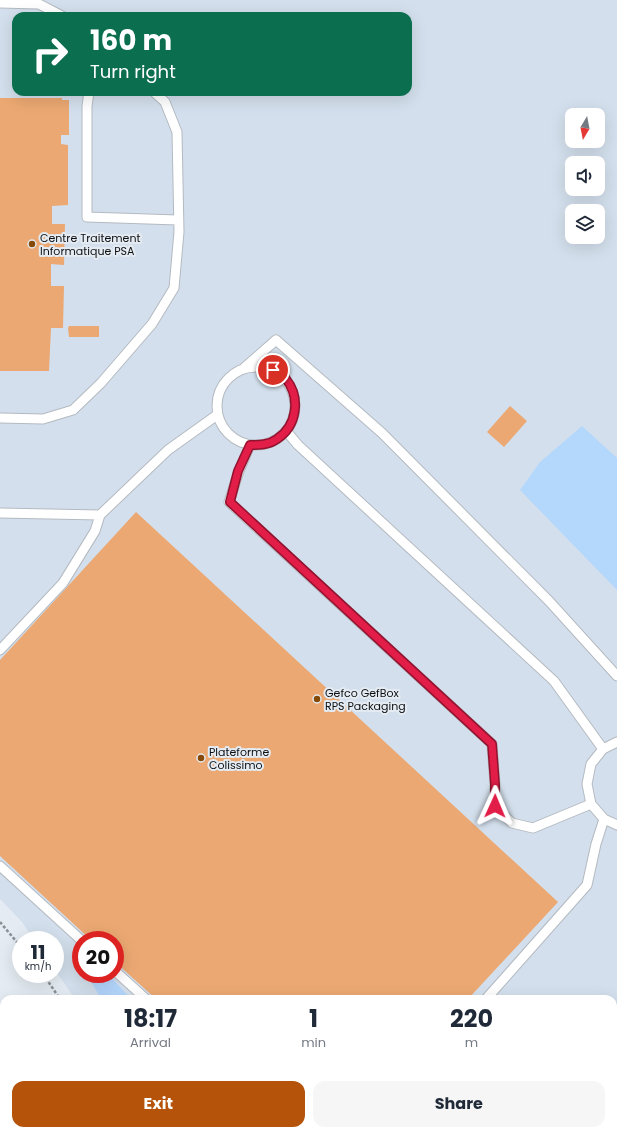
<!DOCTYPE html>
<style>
:root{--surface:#fff;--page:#f6f6f7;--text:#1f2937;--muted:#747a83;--accent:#b45309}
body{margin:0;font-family:Poppins,sans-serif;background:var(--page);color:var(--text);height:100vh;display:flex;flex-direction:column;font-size:15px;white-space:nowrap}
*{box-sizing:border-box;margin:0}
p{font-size:13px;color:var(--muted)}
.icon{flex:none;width:22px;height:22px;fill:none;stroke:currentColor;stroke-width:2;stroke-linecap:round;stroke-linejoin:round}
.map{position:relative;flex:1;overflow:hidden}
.details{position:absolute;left:0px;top:995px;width:617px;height:140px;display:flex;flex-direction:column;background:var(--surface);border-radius:12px 12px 0 0;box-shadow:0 4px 16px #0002}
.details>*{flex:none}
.guide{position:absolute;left:12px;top:12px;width:400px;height:84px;border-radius:12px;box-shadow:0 4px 16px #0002;background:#0b6e4f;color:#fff;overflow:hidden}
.needle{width:26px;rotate:190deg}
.fabs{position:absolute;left:565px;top:108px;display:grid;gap:8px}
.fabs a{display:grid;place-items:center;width:40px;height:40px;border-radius:8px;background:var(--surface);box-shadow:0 4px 16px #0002;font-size:20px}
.speed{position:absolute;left:12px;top:931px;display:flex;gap:8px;font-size:20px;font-weight:700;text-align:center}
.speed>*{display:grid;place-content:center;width:52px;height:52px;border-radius:50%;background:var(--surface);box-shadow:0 4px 16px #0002;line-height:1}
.speed small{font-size:10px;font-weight:400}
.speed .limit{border:6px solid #d22;background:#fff;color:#111}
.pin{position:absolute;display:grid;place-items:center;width:34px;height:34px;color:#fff;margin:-17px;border:2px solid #fff;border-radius:50%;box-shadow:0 1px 4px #0007}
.me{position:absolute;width:44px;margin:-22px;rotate:1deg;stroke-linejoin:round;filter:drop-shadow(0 0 3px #0008)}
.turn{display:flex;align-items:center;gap:14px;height:84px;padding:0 12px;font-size:18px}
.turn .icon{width:52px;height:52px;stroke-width:2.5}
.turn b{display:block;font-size:28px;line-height:34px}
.eta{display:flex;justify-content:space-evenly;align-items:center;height:68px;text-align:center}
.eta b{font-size:24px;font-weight:700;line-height:28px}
.button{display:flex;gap:8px;margin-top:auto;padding:8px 12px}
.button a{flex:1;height:46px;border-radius:12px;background:var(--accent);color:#fff;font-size:16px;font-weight:700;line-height:46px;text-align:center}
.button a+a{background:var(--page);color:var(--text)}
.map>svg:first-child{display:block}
.built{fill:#d3dfec;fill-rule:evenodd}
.water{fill:#b4d7fc}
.building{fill:#eba872}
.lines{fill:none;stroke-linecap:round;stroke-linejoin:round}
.service-casing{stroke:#b4bac1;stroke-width:11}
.path{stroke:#8a8f94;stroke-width:2.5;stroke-dasharray:3 2;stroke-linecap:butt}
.service{stroke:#fff;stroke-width:9}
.route-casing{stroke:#92132f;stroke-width:10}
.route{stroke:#e11d48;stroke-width:7}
.poi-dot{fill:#864a06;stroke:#e4ebf2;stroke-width:1.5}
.labels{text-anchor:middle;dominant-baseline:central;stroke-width:4;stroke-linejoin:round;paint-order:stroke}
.poi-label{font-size:11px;fill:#0e1012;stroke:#e4ebf2;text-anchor:start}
</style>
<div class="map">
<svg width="617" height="1135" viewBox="0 0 617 1135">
<rect width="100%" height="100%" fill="#e4ebf2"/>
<path class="built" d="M 0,0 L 617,0 L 617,1135 L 181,1135 L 178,1131 L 613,1131 L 613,999 L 75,999 L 55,970 L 55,940 L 34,940 L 22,922 L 0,899 ZM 16,16 L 408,16 L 408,92 L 16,92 ZM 572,115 L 598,115 L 598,141 L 572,141 ZM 572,163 L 598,163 L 598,189 L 572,189 ZM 572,211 L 598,211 L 598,237 L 572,237 ZM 81,940 L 115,940 L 115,974 L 81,974 Z"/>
<path class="water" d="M 582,426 L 617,458 L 617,590 L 520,490 L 540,462 Z
M 87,974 L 108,974 L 131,999 L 101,999 Z"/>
<path class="building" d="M 0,98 L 62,98 L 62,100 L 69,100 L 69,135 L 61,135 L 61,144 L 68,145 L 68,205 L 52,206 L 52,224 L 65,224 L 64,265 L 51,264 L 51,286 L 64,286 L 63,328 L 51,328 L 49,371 L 0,371 Z
M 69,326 L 99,326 L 99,337 L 69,337 L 68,328 Z
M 510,406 L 527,421 L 504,447 L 487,432 Z
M 136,512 L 558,902 L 468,999 L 156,999 L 115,962 L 115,940 L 91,940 L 0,856 L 0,660 Z
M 299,1131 L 346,1131 L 342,1135 L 303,1135 Z"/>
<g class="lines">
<g class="service-casing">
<path id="service" d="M 0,3 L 39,4 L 62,16
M 89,92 L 87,106 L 87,217 L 178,220
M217 406a39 39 0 1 1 78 0a39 39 0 1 1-78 0Z
M 244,368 L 276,340 L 382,433 L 549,601 L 617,676
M 0,418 L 43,419 L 73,410 L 101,383 L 152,324 L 174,288 L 179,232 L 177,132 L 165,102 L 154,92
M 287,432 L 298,445 L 554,681 L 603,749
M 250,445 L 239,471 L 229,502 L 492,744 L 495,785 L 495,807 L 512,823 L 533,828 L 591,804
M 0,513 L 100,515 L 95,531 L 63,583 L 0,650
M 100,515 L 168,450 L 217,415
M 617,742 L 603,749 L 591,764 L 587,784 L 591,804 L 604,819 L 617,825
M 0,866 L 81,940
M 115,971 L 146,999
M 486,999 L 587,885 L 596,844 L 604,819
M 290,1131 L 294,1135
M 365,1135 L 369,1131"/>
</g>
<path class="path" d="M 0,922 L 21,947
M 43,974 L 60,999
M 151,1131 L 154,1135"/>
<use href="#service" class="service"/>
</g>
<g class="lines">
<g class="route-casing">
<path id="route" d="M 273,370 C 277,373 282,375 286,379 C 301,398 297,426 277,439 C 269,445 259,445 250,445 L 238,471 L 230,502 L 492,744 L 495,784 L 495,806"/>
</g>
<use href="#route" class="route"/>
</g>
<g class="poi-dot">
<circle cx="32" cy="244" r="4"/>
<circle cx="317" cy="699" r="4"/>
<circle cx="201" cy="758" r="4"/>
</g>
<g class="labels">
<g class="poi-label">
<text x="40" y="238">Centre Traitement<tspan x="40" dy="13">Informatique PSA</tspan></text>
<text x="325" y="693">Gefco GefBox<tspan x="325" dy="13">RPS Packaging</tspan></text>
<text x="209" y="752">Plateforme<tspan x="209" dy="13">Colissimo</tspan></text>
</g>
</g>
</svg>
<div class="fabs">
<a><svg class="needle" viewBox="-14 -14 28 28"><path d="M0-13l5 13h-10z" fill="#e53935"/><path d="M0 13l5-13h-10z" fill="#747a83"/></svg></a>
<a><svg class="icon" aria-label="sound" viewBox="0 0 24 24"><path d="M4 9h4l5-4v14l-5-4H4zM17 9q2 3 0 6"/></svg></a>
<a><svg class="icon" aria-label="layers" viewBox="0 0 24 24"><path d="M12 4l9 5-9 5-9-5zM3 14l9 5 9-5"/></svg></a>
</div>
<div class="speed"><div>11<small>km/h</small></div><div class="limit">20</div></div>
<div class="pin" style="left:273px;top:370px;background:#d93025"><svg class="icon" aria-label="arrive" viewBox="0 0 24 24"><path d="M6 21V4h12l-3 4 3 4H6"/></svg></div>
<svg class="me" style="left:495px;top:806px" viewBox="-20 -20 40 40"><path d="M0-17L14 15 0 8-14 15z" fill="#e11d48" stroke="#fff" stroke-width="4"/></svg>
<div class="guide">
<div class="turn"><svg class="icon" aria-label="right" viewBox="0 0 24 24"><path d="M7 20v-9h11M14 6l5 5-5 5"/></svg><div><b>160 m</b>Turn right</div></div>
</div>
<section class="details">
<div class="eta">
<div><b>18:17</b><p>Arrival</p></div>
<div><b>1</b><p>min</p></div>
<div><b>220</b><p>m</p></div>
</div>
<div class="button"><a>Exit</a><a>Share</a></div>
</section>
</div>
